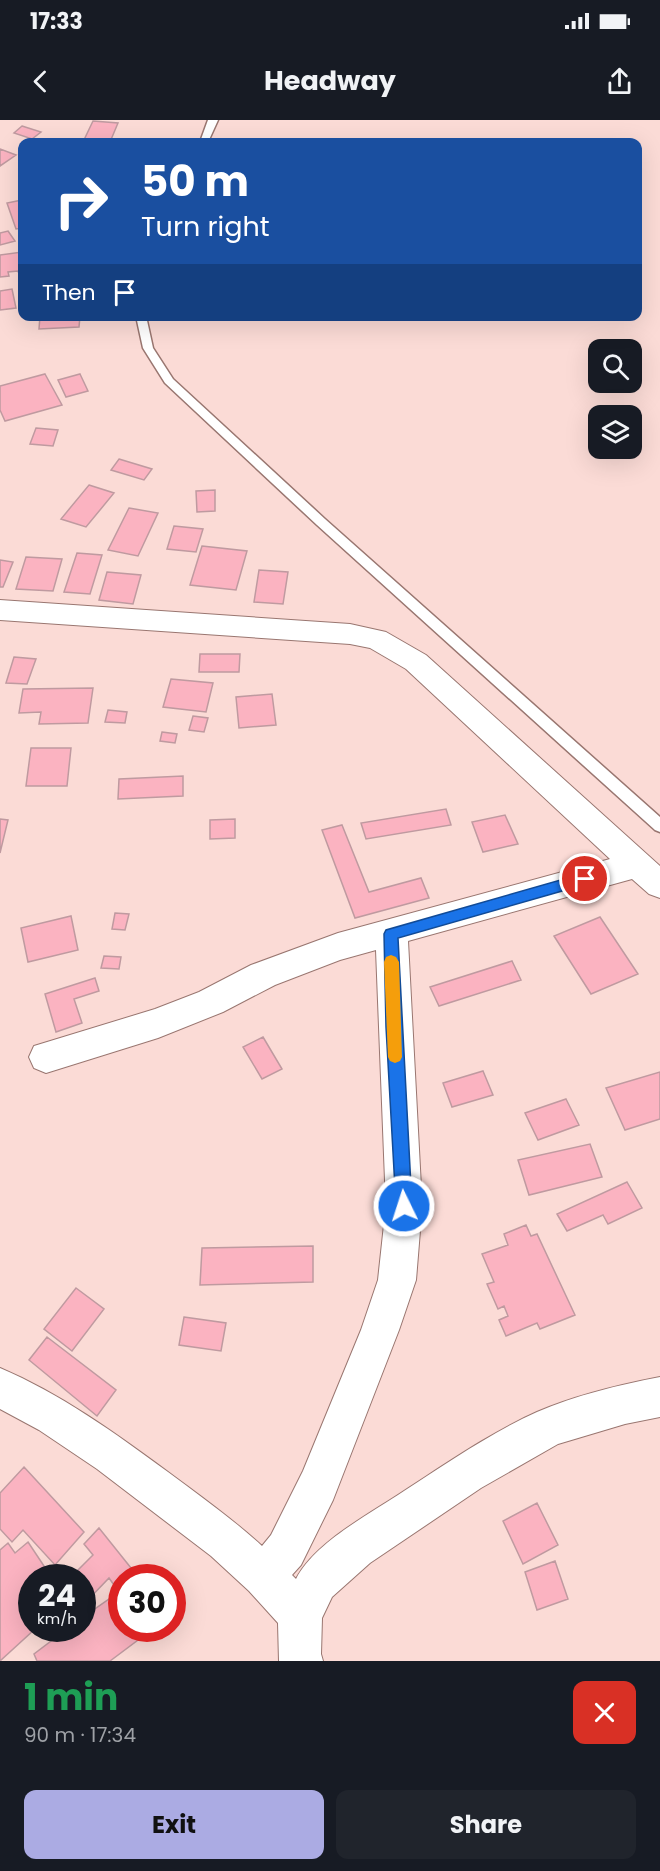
<!DOCTYPE html>
<meta charset="utf-8">
<style>
:root{--surface:#171b24;--page:#20242c;--text:#f1f3f6;--muted:#9ea1a6;--accent:#ababe3}
body{margin:0;font-family:Poppins,sans-serif;background:var(--page);color:var(--text);height:100vh;display:flex;flex-direction:column;font-size:22px;white-space:nowrap}
*{box-sizing:border-box;margin:0}
p{font-size:20px;color:var(--muted)}
.icon{flex:none;width:33px;height:33px;fill:none;stroke:currentColor;stroke-width:2;stroke-linecap:round;stroke-linejoin:round}
.map{position:relative;height:1541px;overflow:hidden}
.sheet{display:flex;flex-direction:column;background:var(--surface);flex:1}
.sheet>*{flex:none}
.top-card{position:absolute;left:18px;top:18px;width:624px;height:183px;border-radius:12px;box-shadow:0 6px 24px #0002;background:#1a4fa0;color:#fff;overflow:hidden}
.fabs{position:absolute;left:588px;top:219px;display:grid;gap:12px}
.fabs a{display:grid;place-items:center;width:54px;height:54px;border-radius:12px;background:var(--surface);box-shadow:0 6px 24px #0002;font-size:30px}
.speed{position:absolute;left:18px;top:1444px;display:flex;gap:12px;font-size:30px;font-weight:700;text-align:center}
.speed>*{display:grid;place-content:center;width:78px;height:78px;border-radius:50%;background:var(--surface);box-shadow:0 6px 24px #0002;line-height:1}
.speed small{font-size:15px;font-weight:400}
.speed .limit{border:9px solid #d22;background:#fff;color:#111}
.pin{position:absolute;display:grid;place-items:center;width:51px;height:51px;color:#fff;margin:-26px;border:3px solid #fff;border-radius:50%;box-shadow:0 2px 6px #0007}
.me{position:absolute;width:66px;margin:-33px;rotate:356deg;stroke-linejoin:round;filter:drop-shadow(0 0 4px #0008)}
.turn{display:flex;align-items:center;gap:21px;height:126px;padding:0 24px;font-size:27px}
.turn .icon{width:78px;height:78px;stroke-width:2.5}
.turn b{display:block;font-size:42px;line-height:51px}
.then{display:flex;align-items:center;height:57px;padding:0 24px;background:#0003;gap:12px;font-size:22px}
.round{display:grid;place-items:center;flex:none;width:63px;height:63px;border-radius:12px;background:var(--page)}
.head{display:flex;align-items:center;justify-content:space-between;height:102px;padding:0 24px}
h1{font-size:36px;font-weight:700;line-height:45px;color:#1e9e55}
.button{display:flex;gap:12px;margin-top:auto;padding:12px 24px}
.button a{flex:1;height:69px;border-radius:12px;background:var(--accent);color:#111;font-size:24px;font-weight:700;line-height:69px;text-align:center}
.button a+a{background:var(--page);color:var(--text)}
.status{display:flex;justify-content:space-between;align-items:center;height:42px;padding:0 30px;background:var(--surface);direction:ltr}
.status svg{height:16px;fill:currentColor}
header{display:flex;justify-content:space-between;align-items:center;height:78px;padding:0 24px;background:var(--surface);font-size:27px;font-weight:700}
.map>svg:first-child{display:block}
.building{fill:#fbb3c1;stroke:#bf9aa0;stroke-width:1.5}
.lines{fill:none;stroke-linecap:round;stroke-linejoin:round}
.service-casing{stroke:#997670;stroke-width:3}
.minor-casing{stroke:#997670;stroke-width:2}
.service{fill:#fff;fill-rule:evenodd}
.minor{fill:#fff;fill-rule:evenodd}
.route{fill:#1a73e8;stroke:#114b97;stroke-width:1.5}
.slow{fill:#f59e0b}
</style>
<div class="status"><b>17:33</b><svg viewBox="0 0 49 12"><path d="M0 12V9h3v3zM5 12V6h3v6zM10 12V3h3v9zM15 12V0h3v12zM26 1h20v11H26zM47 4h2v5h-2z"/></svg></div>
<header><svg class="icon" aria-label="back" viewBox="0 0 24 24"><path d="M15 5l-7 7 7 7"/></svg>Headway<svg class="icon" aria-label="share" viewBox="0 0 24 24"><path d="M12 15V3M7 8l5-5 5 5M5 13v7h14v-7"/></svg></header>
<div class="map">
<svg width="660" height="1541" viewBox="0 0 660 1541">
<rect width="100%" height="100%" fill="#fbdbd6"/>
<path class="building" d="M 93,1 L 118,3 L 110,22 L 83,22 Z
M 22,6 L 41,12 L 32,19 L 14,13 Z
M 0,29 L 16,35 L 0,46 Z
M 22,80 L 22,108 L 16,109 L 7,83 Z
M 8,111 L 15,121 L 0,125 L 0,113 Z
M 22,132 L 22,153 L 19,154 L 18,151 L 8,152 L 9,156 L 0,157 L 0,135 Z
M 12,169 L 16,188 L 0,190 L 0,171 Z
M 40,196 L 80,196 L 79,207 L 39,209 Z
M 45,254 L 62,285 L 5,301 L 0,290 L 0,266 Z
M 80,254 L 88,271 L 66,277 L 58,260 Z
M 36,308 L 58,310 L 53,326 L 30,324 Z
M 119,339 L 152,349 L 144,360 L 111,350 Z
M 89,365 L 114,373 L 86,407 L 61,399 Z
M 215,370 L 215,391 L 197,392 L 196,371 Z
M 129,388 L 158,393 L 138,436 L 108,430 Z
M 174,406 L 203,409 L 196,432 L 167,429 Z
M 202,426 L 247,431 L 236,470 L 190,465 Z
M 77,433 L 102,435 L 90,474 L 64,472 Z
M 26,437 L 62,439 L 53,471 L 16,469 Z
M 0,440 L 13,442 L 3,467 L 0,467 Z
M 259,450 L 288,452 L 283,484 L 254,482 Z
M 107,452 L 141,455 L 133,484 L 99,480 Z
M 200,534 L 240,534 L 239,552 L 199,552 Z
M 14,537 L 36,539 L 27,564 L 6,563 Z
M 171,559 L 213,563 L 206,592 L 163,587 Z
M 93,568 L 88,603 L 39,604 L 41,592 L 19,593 L 23,569 Z
M 272,574 L 276,605 L 239,608 L 236,577 Z
M 108,590 L 127,592 L 125,603 L 105,602 Z
M 193,596 L 208,598 L 204,612 L 189,610 Z
M 162,612 L 177,614 L 175,623 L 160,621 Z
M 31,628 L 71,628 L 67,666 L 26,666 Z
M 183,656 L 183,676 L 118,679 L 119,659 Z
M 446,689 L 451,705 L 366,719 L 361,703 Z
M 505,695 L 518,724 L 483,732 L 472,702 Z
M 0,699 L 8,700 L 0,733 Z
M 235,699 L 235,718 L 210,719 L 210,700 Z
M 342,705 L 369,772 L 421,758 L 429,778 L 355,798 L 322,710 Z
M 115,793 L 129,794 L 125,810 L 112,809 Z
M 71,796 L 78,830 L 28,842 L 21,808 Z
M 600,797 L 638,854 L 591,874 L 554,816 Z
M 104,836 L 121,837 L 119,849 L 101,848 Z
M 512,841 L 521,860 L 439,886 L 430,867 Z
M 95,858 L 99,871 L 74,879 L 82,903 L 56,912 L 45,874 Z
M 263,917 L 282,949 L 262,959 L 243,927 Z
M 483,951 L 493,975 L 452,987 L 443,963 Z
M 660,952 L 660,999 L 625,1010 L 606,968 Z
M 566,979 L 579,1005 L 538,1020 L 525,993 Z
M 590,1024 L 602,1057 L 529,1075 L 518,1040 Z
M 627,1062 L 642,1088 L 608,1104 L 603,1095 L 567,1111 L 557,1094 Z
M 526,1105 L 531,1116 L 537,1114 L 575,1195 L 540,1209 L 537,1203 L 506,1216 L 499,1200 L 508,1196 L 504,1186 L 498,1189 L 487,1164 L 494,1162 L 482,1134 L 508,1125 L 504,1114 Z
M 313,1126 L 313,1162 L 200,1165 L 202,1128 Z
M 76,1168 L 104,1189 L 72,1231 L 44,1209 Z
M 184,1197 L 226,1203 L 221,1231 L 179,1225 Z
M 47,1217 L 116,1270 L 97,1296 L 29,1240 Z
M 24,1347 L 84,1412 L 55,1445 L 23,1410 L 12,1422 L 0,1409 L 0,1373 Z
M 537,1383 L 558,1425 L 523,1444 L 503,1401 Z
M 99,1408 L 131,1448 L 114,1465 L 109,1458 L 85,1483 L 82,1480 L 82,1458 L 70,1458 L 93,1435 L 84,1424 Z
M 28,1422 L 52,1458 L 32,1458 L 32,1509 L 35,1509 L 0,1541 L 0,1430 L 8,1423 L 15,1433 Z
M 555,1441 L 568,1479 L 537,1490 L 525,1452 Z
M 122,1470 L 122,1509 L 149,1509 L 150,1511 L 110,1541 L 37,1541 L 34,1534 L 67,1509 L 82,1509 L 82,1498 Z"/>
<g class="lines">
<g class="service-casing">
<path id="service" d="M 208,0 L 218,0 L 208,22 L 200,22 Z
M 136,196 L 146,196 L 153,228 L 173,259 L 325,399 L 660,697 L 660,712 L 655,710 L 317,405 L 165,263 L 143,228 Z"/>
</g>
<g class="minor-casing">
<path id="minor" d="M 0,480 L 350,504 L 386,512 L 426,535 L 660,746 L 660,778 L 649,774 L 632,759 L 408,821 L 422,1086 L 416,1160 L 399,1210 L 333,1380 L 301,1445 L 292,1455 L 296,1459 C 315,1422 370,1394 404,1371 C 446,1344 492,1312 537,1292 C 576,1275 619,1265 660,1257 L 660,1297 L 625,1304 L 558,1324 L 481,1368 L 370,1443 L 332,1477 L 322,1498 L 321,1534 L 323,1541 L 279,1541 L 278,1503 L 249,1471 L 211,1436 L 97,1349 L 39,1310 L 0,1289 L 0,1248 C 61,1274 115,1313 168,1352 C 200,1376 233,1399 262,1426 L 271,1415 L 303,1351 L 361,1210 L 378,1160 L 386,1086 L 376,830 L 340,840 L 275,865 L 223,892 L 158,918 L 46,953 L 34,948 L 29,937 L 34,926 L 155,889 L 199,872 L 251,845 L 338,813 L 610,739 L 406,549 L 370,528 L 350,524 L 0,500 Z"/>
</g>
<use href="#service" class="service"/>
<use href="#minor" class="minor"/>
</g>
<path class="route" d="M 585,753 L 590,755 L 592,759 L 590,763 L 398,818 L 412,1086 L 410,1092 L 404,1094 L 398,1092 L 396,1086 L 386,907 L 384,814 L 386,810 Z"/>
<path class="slow" d="M 391,835 L 396,837 L 399,842 L 402,937 L 400,941 L 395,943 L 390,941 L 388,937 L 384,842 L 386,837 Z"/>
</svg>
<div class="fabs">
<a><svg class="icon" aria-label="search" viewBox="0 0 24 24"><circle cx="10" cy="10" r="6"/><path d="M15 15l6 6"/></svg></a>
<a><svg class="icon" aria-label="layers" viewBox="0 0 24 24"><path d="M12 4l9 5-9 5-9-5zM3 14l9 5 9-5"/></svg></a>
</div>
<div class="speed"><div>24<small>km/h</small></div><div class="limit">30</div></div>
<div class="pin" style="left:585px;top:759px;background:#d93025"><svg class="icon" aria-label="arrive" viewBox="0 0 24 24"><path d="M6 21V4h12l-3 4 3 4H6"/></svg></div>
<svg class="me" style="left:404px;top:1086px" viewBox="-20 -20 40 40"><circle r="17" fill="#1a73e8" stroke="#fff" stroke-width="3"/><path d="M0-11L8 9 0 5-8 9z" fill="#fff"/></svg>
<div class="top-card">
<div class="turn"><svg class="icon" aria-label="right" viewBox="0 0 24 24"><path d="M7 20v-9h11M14 6l5 5-5 5"/></svg><div><b>50 m</b>Turn right</div></div>
<div class="then">Then<svg class="icon" aria-label="arrive" viewBox="0 0 24 24"><path d="M6 21V4h12l-3 4 3 4H6"/></svg></div>
</div>
</div>
<section class="sheet">
<div class="head"><div><h1>1 min</h1><p>90 m · 17:34</p></div><a class="round" style="background:#d93025;color:#fff"><svg class="icon" aria-label="close" viewBox="0 0 24 24"><path d="M6 6l12 12M18 6L6 18"/></svg></a></div>
<div class="button"><a>Exit</a><a>Share</a></div>
</section>
